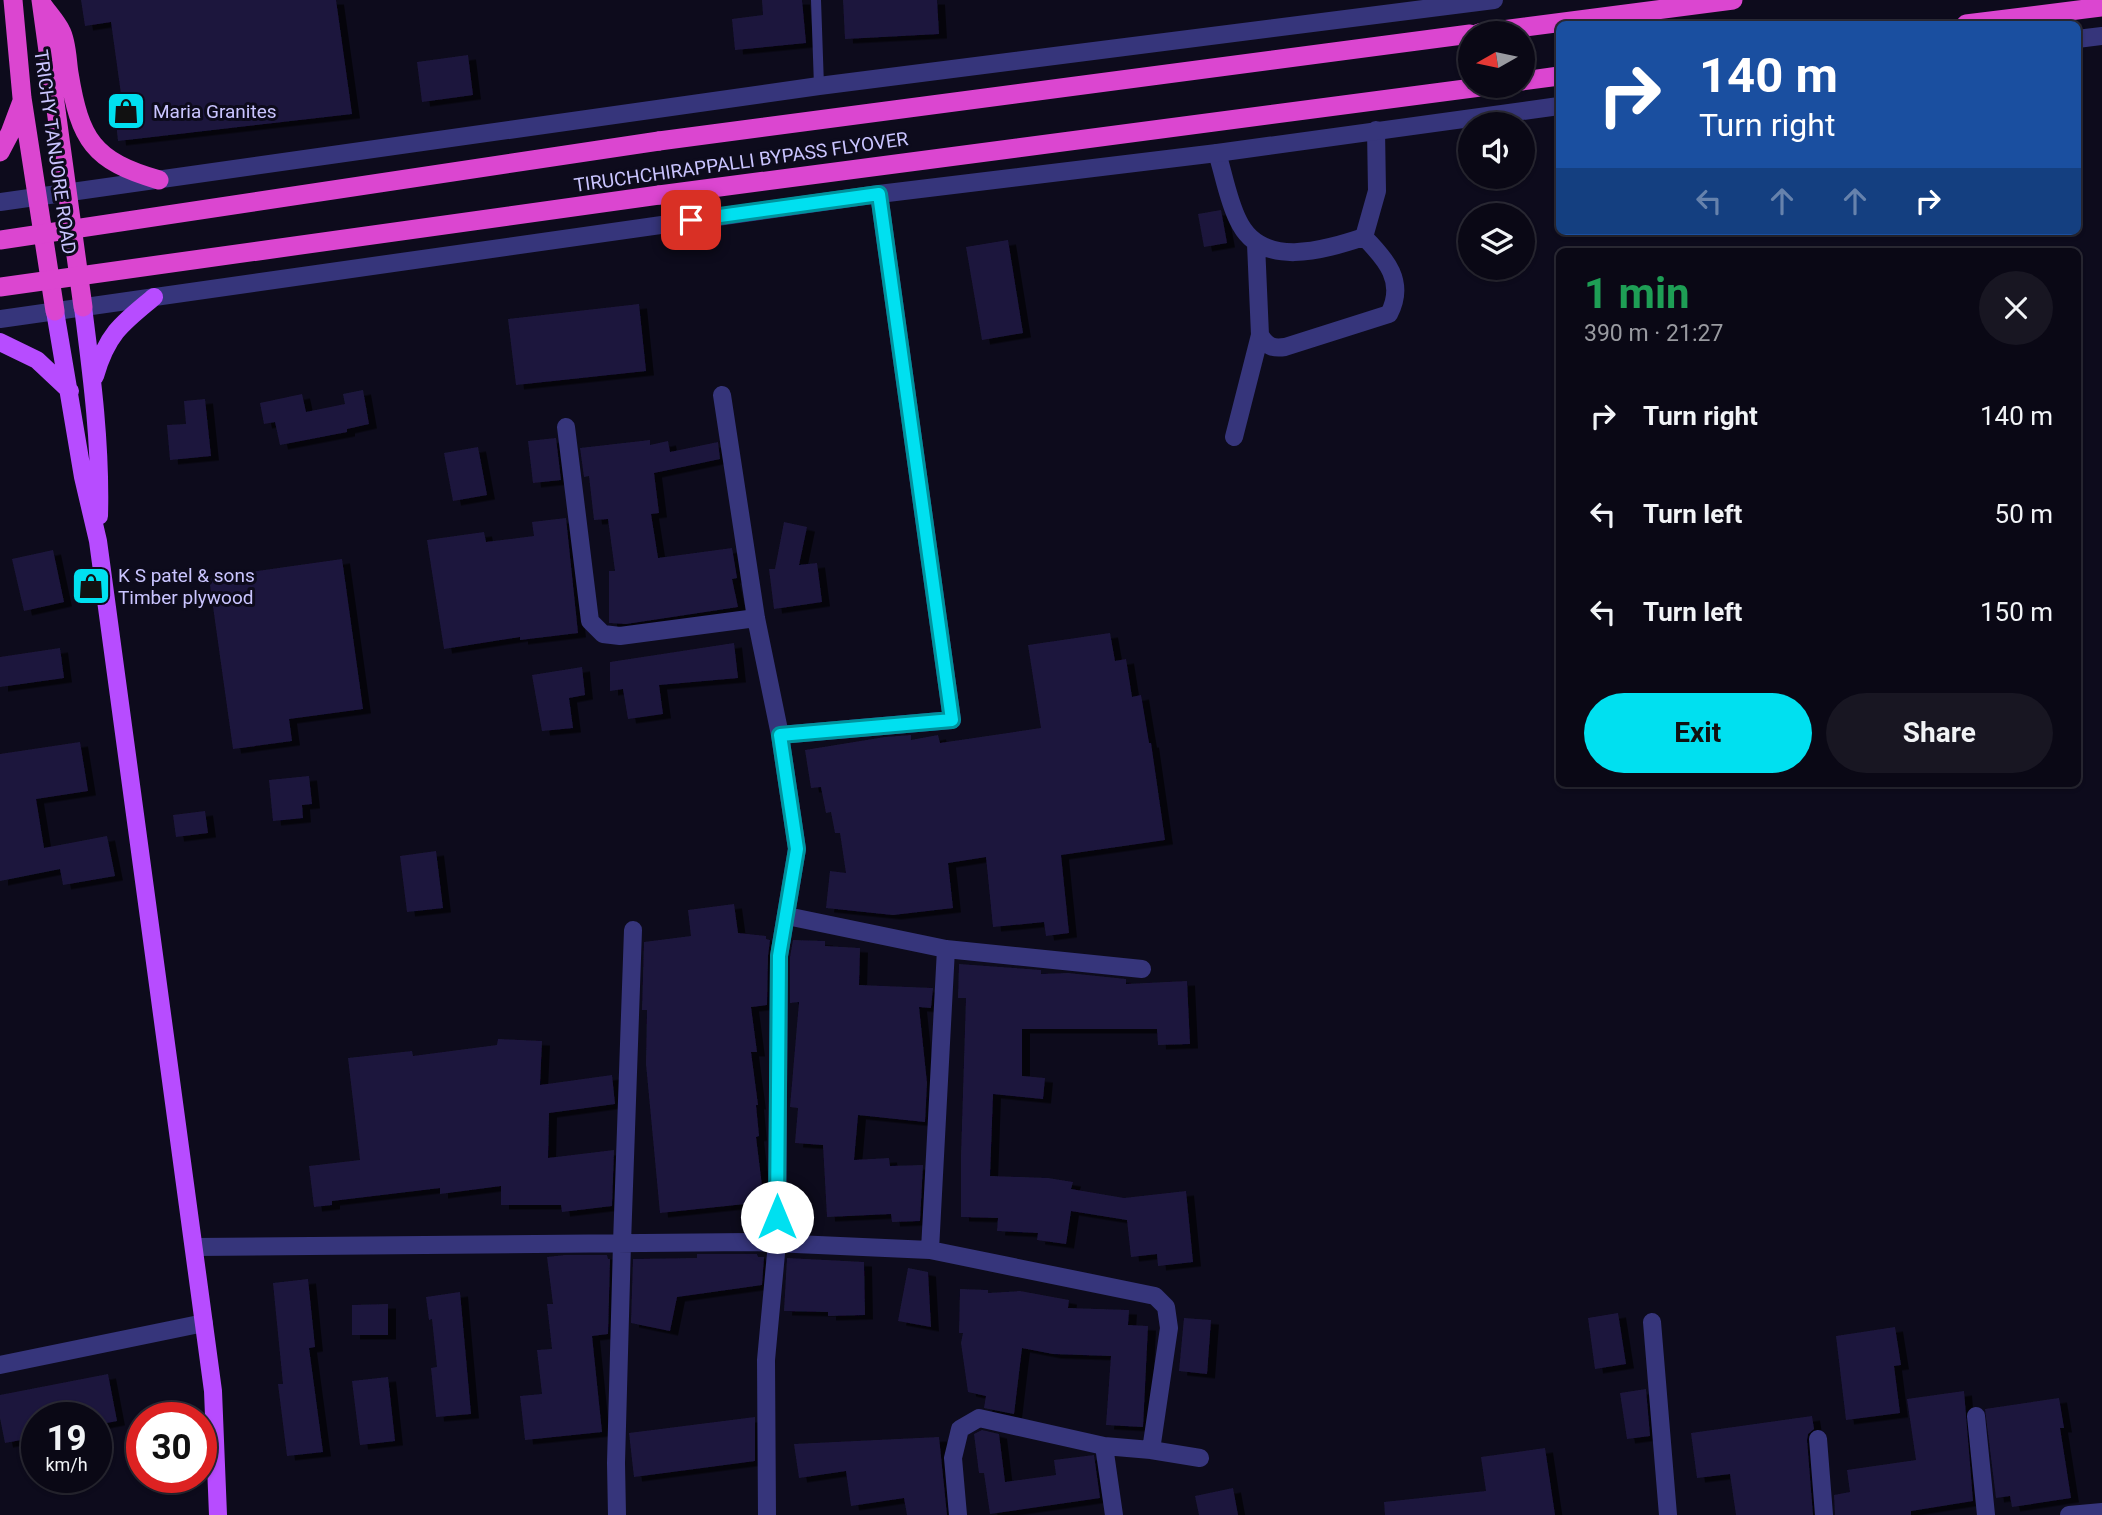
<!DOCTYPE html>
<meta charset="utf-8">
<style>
:root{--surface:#0a0815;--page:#181622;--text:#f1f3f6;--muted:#999aa0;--line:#2a2934;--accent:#00e0f0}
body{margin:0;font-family:Roboto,sans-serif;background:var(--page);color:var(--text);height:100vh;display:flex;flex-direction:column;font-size:26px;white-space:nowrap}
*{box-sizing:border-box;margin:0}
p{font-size:23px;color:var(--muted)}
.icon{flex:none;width:38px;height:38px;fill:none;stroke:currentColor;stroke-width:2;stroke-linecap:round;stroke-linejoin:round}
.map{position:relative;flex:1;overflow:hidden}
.drawer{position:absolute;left:1556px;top:248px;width:525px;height:539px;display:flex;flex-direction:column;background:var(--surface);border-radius:10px;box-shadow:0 2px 5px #0004,0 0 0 2px var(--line)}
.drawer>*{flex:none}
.hud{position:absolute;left:1556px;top:21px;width:525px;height:214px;border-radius:10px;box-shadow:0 2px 5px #0004,0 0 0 2px var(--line);background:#1a4fa0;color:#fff;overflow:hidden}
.needle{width:46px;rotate:261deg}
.controls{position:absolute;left:1458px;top:21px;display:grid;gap:14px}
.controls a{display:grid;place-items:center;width:77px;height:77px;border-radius:50%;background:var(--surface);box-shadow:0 2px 5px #0004,0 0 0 2px var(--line);font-size:35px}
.speed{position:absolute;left:21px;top:1402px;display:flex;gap:14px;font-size:35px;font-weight:700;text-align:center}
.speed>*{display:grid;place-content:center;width:91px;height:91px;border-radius:50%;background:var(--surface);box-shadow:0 2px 5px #0004,0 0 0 2px var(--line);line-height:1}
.speed small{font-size:18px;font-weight:400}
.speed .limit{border:10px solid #d22;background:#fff;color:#111}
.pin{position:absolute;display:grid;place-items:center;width:60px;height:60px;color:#fff;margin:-30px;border-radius:14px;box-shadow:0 4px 10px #0006}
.me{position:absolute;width:77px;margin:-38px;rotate:0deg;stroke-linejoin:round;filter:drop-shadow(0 0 5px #0008)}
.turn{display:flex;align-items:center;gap:24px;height:147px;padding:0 28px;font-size:32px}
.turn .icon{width:91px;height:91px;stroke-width:2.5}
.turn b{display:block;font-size:49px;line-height:60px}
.lanes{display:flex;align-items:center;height:66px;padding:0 28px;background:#0003;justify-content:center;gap:35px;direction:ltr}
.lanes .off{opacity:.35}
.round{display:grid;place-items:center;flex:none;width:74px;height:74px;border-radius:37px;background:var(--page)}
.headline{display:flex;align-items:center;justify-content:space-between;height:119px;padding:0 28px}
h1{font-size:42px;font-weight:700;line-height:52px;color:#1e9e55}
.primary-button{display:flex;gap:14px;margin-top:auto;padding:14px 28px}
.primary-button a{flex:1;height:80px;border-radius:42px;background:var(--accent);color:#111;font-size:28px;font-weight:700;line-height:80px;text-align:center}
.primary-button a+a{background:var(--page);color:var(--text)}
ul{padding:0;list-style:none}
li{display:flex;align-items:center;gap:21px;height:98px;padding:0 28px}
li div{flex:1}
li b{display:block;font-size:26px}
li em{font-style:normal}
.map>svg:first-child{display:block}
.building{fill:#1d173c;filter:url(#shadow)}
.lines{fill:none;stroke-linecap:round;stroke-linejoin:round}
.service{stroke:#36357b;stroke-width:10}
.minor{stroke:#36357b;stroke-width:18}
.tertiary{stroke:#36357b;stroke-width:18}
.primary{stroke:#b74cff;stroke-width:18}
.trunk{stroke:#db46d0;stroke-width:19}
.trunk-bridge{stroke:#db46d0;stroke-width:19}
.route-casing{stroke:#00929c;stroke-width:18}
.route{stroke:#00e0f0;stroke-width:12}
.labels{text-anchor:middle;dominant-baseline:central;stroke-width:6;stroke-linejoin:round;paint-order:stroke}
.poi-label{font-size:19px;fill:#cac5ff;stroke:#0d0b1c;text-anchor:start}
.street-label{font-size:19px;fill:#cac5ff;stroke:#0d0b1c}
</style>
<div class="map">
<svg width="2102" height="1515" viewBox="0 0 2102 1515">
<defs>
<filter id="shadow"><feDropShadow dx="8" dy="4.5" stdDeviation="0" flood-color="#0009"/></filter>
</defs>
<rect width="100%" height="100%" fill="#0d0b1c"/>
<path class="building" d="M 81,0 L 336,0 L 352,114 L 118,141 L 113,95 L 121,94 L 111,22 L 85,26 Z
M 762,0 L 802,0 L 806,43 L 735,50 L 732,19 L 763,15 Z
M 843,0 L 937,0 L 939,34 L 845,39 Z
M 468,55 L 473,95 L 422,102 L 417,62 Z
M 1221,210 L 1227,243 L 1204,247 L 1198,214 Z
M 1008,240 L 1023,333 L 982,340 L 966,247 Z
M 639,304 L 646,371 L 516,385 L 508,319 Z
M 363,390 L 369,424 L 347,429 L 347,432 L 280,445 L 275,422 L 264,424 L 260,403 L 302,394 L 306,412 L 345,404 L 343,394 Z
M 205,399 L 211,456 L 170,460 L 167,425 L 186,424 L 184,401 Z
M 556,438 L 561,480 L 533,483 L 528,441 Z
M 650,440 L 650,445 L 668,441 L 670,452 L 718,442 L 720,459 L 654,473 L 659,513 L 651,514 L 658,558 L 732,548 L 737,578 L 732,579 L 738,607 L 626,624 L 609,623 L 609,571 L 615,571 L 608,519 L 594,520 L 589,476 L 584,477 L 580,448 Z
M 478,447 L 487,495 L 453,501 L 444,453 Z
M 566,518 L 578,633 L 520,640 L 520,637 L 444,649 L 427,540 L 484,532 L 486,542 L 534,536 L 532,522 Z
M 784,522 L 807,527 L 799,565 L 817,563 L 822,602 L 774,609 L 769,569 L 775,569 Z
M 53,550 L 64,602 L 24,611 L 12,559 Z
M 342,559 L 363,709 L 289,719 L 292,741 L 233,749 L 209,578 Z
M 1110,633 L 1115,661 L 1126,659 L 1132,697 L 1141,695 L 1149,743 L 1151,743 L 1165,840 L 1061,855 L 1069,933 L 1046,936 L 1044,922 L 993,927 L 986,857 L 948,863 L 953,908 L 893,915 L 826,908 L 830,871 L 846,873 L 840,833 L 835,833 L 831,812 L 826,813 L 821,787 L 811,788 L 805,750 L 885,737 L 911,735 L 911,740 L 938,735 L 940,743 L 1041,728 L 1028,645 Z
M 734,643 L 738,678 L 659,685 L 663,714 L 628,719 L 623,689 L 610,691 L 610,662 Z
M 60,648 L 64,678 L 0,687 L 0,657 Z
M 582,667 L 585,695 L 569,698 L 573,728 L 542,731 L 532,675 Z
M 80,742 L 88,791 L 36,799 L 44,848 L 107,836 L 115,876 L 63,885 L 60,869 L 0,881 L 0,754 Z
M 309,776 L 312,804 L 302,805 L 303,818 L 273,821 L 269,780 Z
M 205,811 L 208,833 L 176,837 L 173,815 Z
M 436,851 L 443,908 L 407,912 L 400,856 Z
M 734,904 L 738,933 L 766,936 L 766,939 L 770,940 L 768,956 L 767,1005 L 751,1007 L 757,1052 L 751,1052 L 758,1105 L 756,1105 L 759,1136 L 756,1137 L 764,1202 L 660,1213 L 646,1064 L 647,1010 L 642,1010 L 644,942 L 691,936 L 688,910 Z
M 793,940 L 825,941 L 825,946 L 860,948 L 859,985 L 933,988 L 931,1008 L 919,1007 L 927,1083 L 925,1122 L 858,1115 L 854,1160 L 889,1158 L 890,1166 L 923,1165 L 920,1221 L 892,1222 L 891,1214 L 827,1217 L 823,1145 L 795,1143 L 798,1108 L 790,1107 L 799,1002 L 790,1003 L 790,957 Z
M 959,964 L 1041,970 L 1041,974 L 1068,973 L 1126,979 L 1126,984 L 1187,981 L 1190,1044 L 1158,1045 L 1157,1029 L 1022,1029 L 1022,1076 L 1045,1078 L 1043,1099 L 993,1094 L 990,1176 L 1048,1178 L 1073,1182 L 1071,1189 L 1124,1198 L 1186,1191 L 1193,1262 L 1158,1266 L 1157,1254 L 1131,1257 L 1127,1220 L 1071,1211 L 1066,1244 L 1037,1240 L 1038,1233 L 997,1231 L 998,1218 L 961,1217 L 961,1156 L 966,998 L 958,998 Z
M 498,1039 L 542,1041 L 540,1085 L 612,1075 L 615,1104 L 549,1113 L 548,1158 L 614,1150 L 612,1206 L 562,1212 L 561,1205 L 501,1205 L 501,1186 L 440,1194 L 440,1188 L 332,1201 L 332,1205 L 314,1207 L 309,1166 L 360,1160 L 348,1058 L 412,1051 L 413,1056 L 497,1045 Z
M 697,1254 L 757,1254 L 758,1257 L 764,1257 L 762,1285 L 677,1297 L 670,1331 L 631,1323 L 633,1259 L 697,1258 Z
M 565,1255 L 607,1255 L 608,1259 L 610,1259 L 608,1334 L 592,1336 L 602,1432 L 525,1440 L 520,1396 L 542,1394 L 537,1350 L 552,1349 L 547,1304 L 553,1304 L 547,1257 Z
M 787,1258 L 864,1262 L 865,1315 L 828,1316 L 828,1312 L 784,1311 Z
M 908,1268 L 928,1272 L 931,1327 L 898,1321 Z
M 308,1279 L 315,1347 L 309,1348 L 323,1452 L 287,1456 L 278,1384 L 283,1384 L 273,1283 Z
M 960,1289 L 988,1290 L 988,1293 L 1020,1291 L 1069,1300 L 1068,1308 L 1129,1310 L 1128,1325 L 1148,1326 L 1143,1427 L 1106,1425 L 1111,1356 L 1053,1354 L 1022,1348 L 1014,1414 L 984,1408 L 986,1396 L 968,1392 L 961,1343 L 963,1333 L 959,1333 Z
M 460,1292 L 471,1414 L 436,1417 L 431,1368 L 437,1367 L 432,1319 L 429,1320 L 426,1297 Z
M 388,1304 L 388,1335 L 352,1335 L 352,1305 Z
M 1618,1313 L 1626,1364 L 1595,1369 L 1588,1318 Z
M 1184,1318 L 1211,1320 L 1207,1374 L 1179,1371 Z
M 1895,1327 L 1901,1365 L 1894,1366 L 1900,1413 L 1846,1420 L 1836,1336 Z
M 108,1374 L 117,1421 L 96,1425 L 96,1418 L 37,1418 L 37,1437 L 5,1443 L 0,1418 L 0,1395 Z
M 388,1377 L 395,1441 L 360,1445 L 352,1381 Z
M 1646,1389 L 1650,1436 L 1627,1439 L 1620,1393 Z
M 1964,1391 L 1973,1501 L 1911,1511 L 1911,1515 L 1835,1515 L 1834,1495 L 1850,1492 L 1847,1470 L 1916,1460 L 1907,1399 Z
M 2059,1398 L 2064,1428 L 2060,1428 L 2071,1498 L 2012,1507 L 2010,1496 L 1996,1498 L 1985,1409 Z
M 1812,1416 L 1814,1429 L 1808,1434 L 1807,1440 L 1813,1515 L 1736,1515 L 1730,1474 L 1697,1478 L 1691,1433 Z
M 755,1417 L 755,1461 L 634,1477 L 629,1433 Z
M 982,1430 L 999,1434 L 1005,1482 L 1056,1475 L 1054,1460 L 1094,1455 L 1100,1498 L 990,1514 L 984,1473 L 979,1473 L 974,1434 Z
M 939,1437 L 947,1515 L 907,1515 L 904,1498 L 851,1506 L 846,1471 L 799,1478 L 794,1444 Z
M 1545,1448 L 1555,1515 L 1385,1515 L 1384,1502 L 1486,1491 L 1481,1457 Z
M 1233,1488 L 1238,1515 L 1199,1515 L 1195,1496 Z"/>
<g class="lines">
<path class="service" d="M 816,0 L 819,86"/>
<path class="minor" d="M 1217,153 C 1224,175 1228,200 1238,220 C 1261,270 1324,250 1364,237 L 1377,191 L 1376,130
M 1256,244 L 1260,335
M 722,395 L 756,618 L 780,735 L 797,849 L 779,956 L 777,1243 L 766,1360 L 767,1515
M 566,427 L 590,621 L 603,634 L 620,636 L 756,618
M 1234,437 L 1260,335 C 1267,346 1272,349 1285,347 L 1389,314 C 1406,282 1386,259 1364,237
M 780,735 L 952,720 L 879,194
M 787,916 L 946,949 L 1142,969
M 195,1247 L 751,1242 L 930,1250 L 1155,1296 L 1166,1307 L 1169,1328 L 1151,1450 L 1200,1458
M 930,1250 L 946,949
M 1652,1322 L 1668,1515
M 0,1365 L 204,1323
M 1976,1416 L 1986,1515
M 1818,1439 L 1824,1515
M 617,1515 L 616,1463 L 622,1243 L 633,930
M 958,1515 L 953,1458 L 960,1429 L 979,1418 L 1104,1446
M 1114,1515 L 1104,1446 L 1151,1450
M 2069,1515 L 2102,1512"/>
<path class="tertiary" d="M 2077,39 L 2102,36
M 0,202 L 819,86 L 1494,0
M 0,319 L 879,194 L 1217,153 L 1559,106"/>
<path class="primary" d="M 83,307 C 92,377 101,446 99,516
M 55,311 L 83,477 L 98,541 L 213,1391 L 218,1515
M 0,342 L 37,360 L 70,391
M 95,376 C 107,334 122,323 154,297"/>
<path class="trunk" d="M 13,0 L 22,98 L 55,311
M 41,0 L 83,307
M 42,4 C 48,13 56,21 61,31 C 67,42 67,61 69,73 C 80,140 93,161 159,180
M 1966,24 L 2102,7
M 1479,33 L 1733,0
M 1522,81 L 1559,76
M 659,141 L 1470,34
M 0,152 L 10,133 L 22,101
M 659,195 L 1488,86"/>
<path class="trunk-bridge" d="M 0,240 L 659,141
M 0,287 L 659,195"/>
</g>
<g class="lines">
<g class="route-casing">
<path id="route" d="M 691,220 L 879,194 L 952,720 L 780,735 L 797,849 L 779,956 L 777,1217"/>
</g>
<use href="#route" class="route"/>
</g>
<defs>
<g id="shop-square" transform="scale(2.0125)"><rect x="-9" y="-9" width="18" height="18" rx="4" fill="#00e0f0" stroke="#0d0b1c"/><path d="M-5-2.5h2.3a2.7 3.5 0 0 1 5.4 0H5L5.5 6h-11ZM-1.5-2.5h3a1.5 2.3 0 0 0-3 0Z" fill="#111"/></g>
</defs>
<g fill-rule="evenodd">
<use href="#shop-square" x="126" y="111"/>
<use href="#shop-square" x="91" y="586"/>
</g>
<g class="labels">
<g class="poi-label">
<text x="153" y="111">Maria Granites</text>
<text x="118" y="575">K S patel &amp; sons<tspan x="118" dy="22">Timber plywood</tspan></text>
</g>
<g class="street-label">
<text transform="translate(55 152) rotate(82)">TRICHY TANJORE ROAD</text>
<text transform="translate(741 162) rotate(-8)">TIRUCHCHIRAPPALLI BYPASS FLYOVER</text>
</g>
</g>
</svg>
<div class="controls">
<a><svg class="needle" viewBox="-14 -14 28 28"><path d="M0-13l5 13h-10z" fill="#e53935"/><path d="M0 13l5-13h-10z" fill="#999aa0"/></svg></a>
<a><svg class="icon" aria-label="sound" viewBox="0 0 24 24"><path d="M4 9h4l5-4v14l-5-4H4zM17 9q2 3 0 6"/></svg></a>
<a><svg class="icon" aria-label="layers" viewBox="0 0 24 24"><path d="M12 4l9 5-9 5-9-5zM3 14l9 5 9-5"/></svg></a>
</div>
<div class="speed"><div>19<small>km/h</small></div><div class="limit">30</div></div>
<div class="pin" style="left:691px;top:220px;background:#d93025"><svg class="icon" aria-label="arrive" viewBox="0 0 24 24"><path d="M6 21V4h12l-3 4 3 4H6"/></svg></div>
<svg class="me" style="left:777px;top:1217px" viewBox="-20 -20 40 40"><circle r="19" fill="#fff"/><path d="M0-13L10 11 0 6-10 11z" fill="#00e0f0"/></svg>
<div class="hud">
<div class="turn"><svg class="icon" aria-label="right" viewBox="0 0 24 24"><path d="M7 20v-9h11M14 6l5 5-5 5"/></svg><div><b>140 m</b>Turn right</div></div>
<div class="lanes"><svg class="icon off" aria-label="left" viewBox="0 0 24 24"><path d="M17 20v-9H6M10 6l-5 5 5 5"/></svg><svg class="icon off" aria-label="ahead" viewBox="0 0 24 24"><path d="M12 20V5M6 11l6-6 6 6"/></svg><svg class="icon off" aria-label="ahead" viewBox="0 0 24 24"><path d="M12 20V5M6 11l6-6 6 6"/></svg><svg class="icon" aria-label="right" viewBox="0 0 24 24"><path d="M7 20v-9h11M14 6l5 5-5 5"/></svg></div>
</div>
<section class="drawer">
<div class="headline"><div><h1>1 min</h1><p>390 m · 21:27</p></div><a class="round"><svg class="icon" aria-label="close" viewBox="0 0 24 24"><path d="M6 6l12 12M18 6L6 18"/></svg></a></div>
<ul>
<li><svg class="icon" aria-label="right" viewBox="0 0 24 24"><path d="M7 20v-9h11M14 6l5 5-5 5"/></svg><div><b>Turn right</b></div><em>140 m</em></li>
<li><svg class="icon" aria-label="left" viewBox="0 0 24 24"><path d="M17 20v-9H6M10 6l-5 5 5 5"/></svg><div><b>Turn left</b></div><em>50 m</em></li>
<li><svg class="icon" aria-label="left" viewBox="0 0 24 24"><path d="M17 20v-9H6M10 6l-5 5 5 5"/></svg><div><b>Turn left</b></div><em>150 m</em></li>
</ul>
<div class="primary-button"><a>Exit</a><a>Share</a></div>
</section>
</div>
